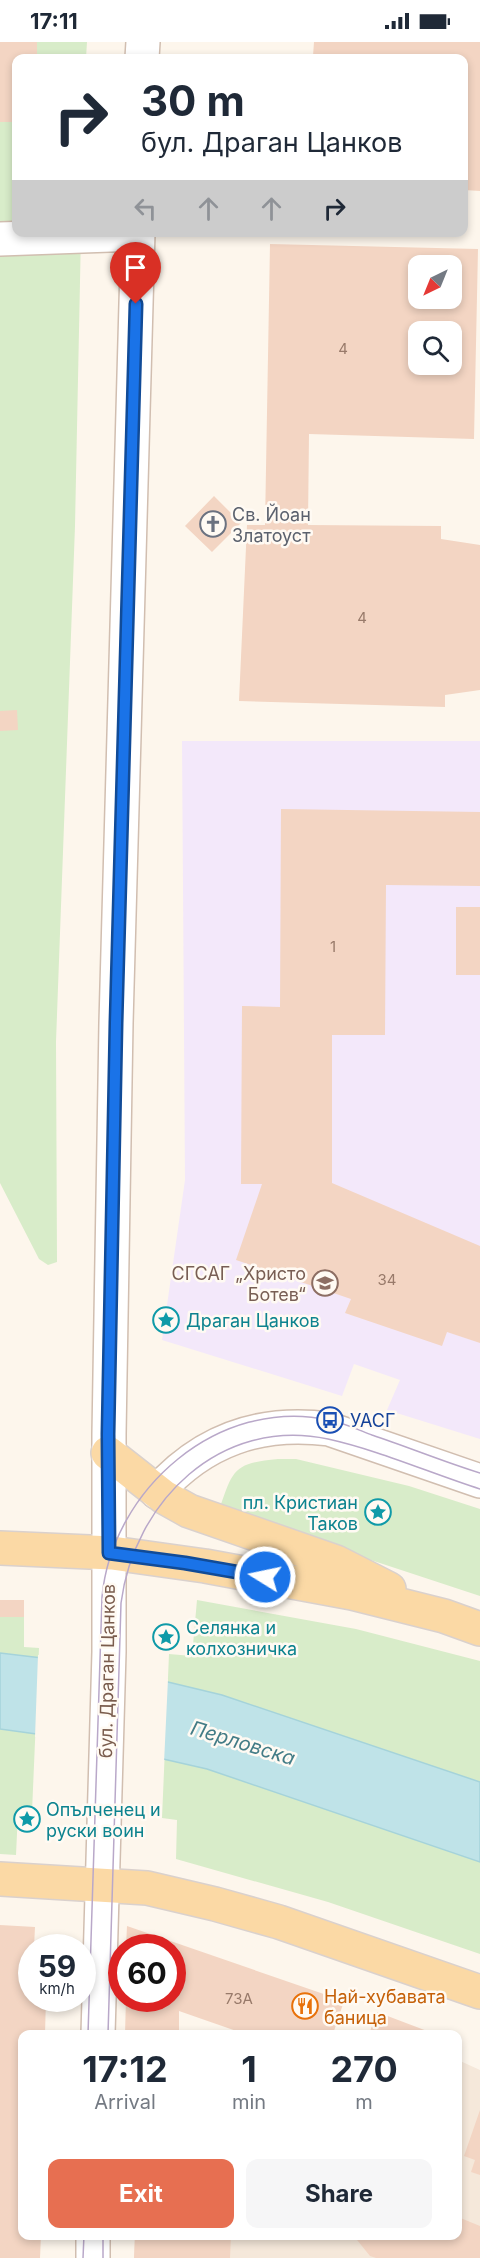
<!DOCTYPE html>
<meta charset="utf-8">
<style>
:root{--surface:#fff;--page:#f6f6f7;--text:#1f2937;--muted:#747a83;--accent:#e76f51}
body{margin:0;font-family:Inter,sans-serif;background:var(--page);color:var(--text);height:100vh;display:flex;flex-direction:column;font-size:22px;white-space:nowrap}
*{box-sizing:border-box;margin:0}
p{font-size:20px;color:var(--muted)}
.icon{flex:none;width:33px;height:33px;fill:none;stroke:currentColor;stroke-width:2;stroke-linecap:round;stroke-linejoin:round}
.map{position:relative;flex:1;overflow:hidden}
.panel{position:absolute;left:18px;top:1988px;width:444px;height:210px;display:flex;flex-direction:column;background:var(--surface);border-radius:12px;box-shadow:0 3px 9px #0003}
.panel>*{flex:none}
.hud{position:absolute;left:12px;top:12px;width:456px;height:183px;border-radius:12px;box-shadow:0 3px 9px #0003;background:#fff;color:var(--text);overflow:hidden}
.needle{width:39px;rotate:223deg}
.fabs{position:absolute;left:408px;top:213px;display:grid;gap:12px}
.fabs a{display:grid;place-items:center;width:54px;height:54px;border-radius:12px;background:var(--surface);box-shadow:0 3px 9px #0003;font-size:30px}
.speed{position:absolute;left:18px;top:1892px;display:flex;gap:12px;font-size:30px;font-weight:700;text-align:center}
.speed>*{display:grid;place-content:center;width:78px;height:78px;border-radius:50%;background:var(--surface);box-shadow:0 3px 9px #0003;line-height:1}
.speed small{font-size:15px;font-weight:400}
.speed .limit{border:9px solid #d22;background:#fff;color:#111}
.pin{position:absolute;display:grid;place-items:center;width:51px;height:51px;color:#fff;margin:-62px -26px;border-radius:50% 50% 50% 0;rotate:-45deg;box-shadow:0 0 6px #0007}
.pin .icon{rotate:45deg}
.me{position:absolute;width:66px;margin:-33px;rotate:280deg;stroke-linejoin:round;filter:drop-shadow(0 0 4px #0008)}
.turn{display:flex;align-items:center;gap:21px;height:126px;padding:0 30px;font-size:27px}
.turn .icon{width:78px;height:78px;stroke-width:2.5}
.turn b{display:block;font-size:42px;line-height:51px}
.lanes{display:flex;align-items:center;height:57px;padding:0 30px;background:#0003;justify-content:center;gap:30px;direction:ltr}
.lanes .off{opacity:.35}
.eta{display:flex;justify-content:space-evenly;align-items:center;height:102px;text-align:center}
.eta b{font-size:36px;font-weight:700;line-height:42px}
.cta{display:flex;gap:12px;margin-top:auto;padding:12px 30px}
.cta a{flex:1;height:69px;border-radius:12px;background:var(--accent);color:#fff;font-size:24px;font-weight:700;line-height:69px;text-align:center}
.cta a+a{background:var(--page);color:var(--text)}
.status{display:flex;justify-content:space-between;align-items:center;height:42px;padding:0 30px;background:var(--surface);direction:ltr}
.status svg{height:16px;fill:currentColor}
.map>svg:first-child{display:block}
.residential{fill:#f5e8da}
.education{fill:#f3e8fa}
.green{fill:#d8ecc9}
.water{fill:#bfe3e8;stroke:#a5d3da;stroke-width:1.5}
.pier{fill:#fdf6ec}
.building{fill:#f3d5c3;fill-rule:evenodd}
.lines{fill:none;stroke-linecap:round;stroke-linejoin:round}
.minor-casing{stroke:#d1beb0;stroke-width:36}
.major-casing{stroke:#dad1cd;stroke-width:36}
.minor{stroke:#fff;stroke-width:33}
.major{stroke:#fbd9a5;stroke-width:33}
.tram{stroke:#b9a8c9;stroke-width:1.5}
.route-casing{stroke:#114b97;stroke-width:15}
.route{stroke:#1a73e8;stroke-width:10}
.labels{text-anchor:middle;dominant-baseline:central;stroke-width:5;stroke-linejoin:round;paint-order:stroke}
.number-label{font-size:15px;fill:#987a6a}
.worship-label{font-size:18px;fill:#5b616d;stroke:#fffaf3;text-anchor:start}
.education-label{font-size:18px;fill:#785e54;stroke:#fffaf3;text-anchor:end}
.culture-label{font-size:18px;fill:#0d838f;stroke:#fffaf3;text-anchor:start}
.transit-label{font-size:18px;fill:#164399;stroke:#fffaf3;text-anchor:start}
.street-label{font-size:18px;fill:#7a5c4d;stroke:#fffaf3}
.food-label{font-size:18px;fill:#c56008;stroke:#fffaf3;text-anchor:start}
.water-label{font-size:20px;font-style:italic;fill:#437c86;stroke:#fffaf3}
</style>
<div class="status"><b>17:11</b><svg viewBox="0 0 49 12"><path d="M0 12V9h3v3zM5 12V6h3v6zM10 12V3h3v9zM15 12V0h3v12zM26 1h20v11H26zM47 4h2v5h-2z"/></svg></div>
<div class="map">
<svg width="480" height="2216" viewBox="0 0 480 2216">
<rect width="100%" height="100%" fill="#fdf6ec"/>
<path class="residential" d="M 458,2018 L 480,2028 L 480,2216 L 134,2216 L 135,2193 L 458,2193 Z"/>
<path class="education" d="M 182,699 L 480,699 L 480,1397 L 387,1368 L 400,1338 L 354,1322 L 342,1354 L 162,1298 L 185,1138 Z"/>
<path class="green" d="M 0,0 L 87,0 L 86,16 L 16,16 L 16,190 L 81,191 L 75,484 L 56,1000 L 57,1220 L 48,1223 L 39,1217 L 0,1141 Z
M 278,1417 L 296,1417 L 409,1444 L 480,1467 L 480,1554 L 219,1468 C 233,1428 233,1421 278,1417 Z
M 197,1558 L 356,1587 L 480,1619 L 480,1912 L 328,1860 L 176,1817 L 177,1778 L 162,1776 L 169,1612 L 192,1614 Z
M 0,1575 L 24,1575 L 24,1605 L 39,1606 L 32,1770 L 18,1770 L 16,1813 L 0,1812 Z"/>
<path class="water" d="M 0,1611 L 93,1622 L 222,1653 L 480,1740 L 480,1820 L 207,1727 L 80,1698 L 0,1687 Z"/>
<path class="pier" d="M 38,1613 L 94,1620 L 168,1637 L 164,1721 L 79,1701 L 35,1695 Z"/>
<path class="building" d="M 0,0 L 37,0 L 37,16 L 16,16 L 16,80 L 0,80 Z
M 314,0 L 480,0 L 480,149 L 464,148 L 464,16 L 300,16 L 300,13 L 313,14 Z
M 270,202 L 478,207 L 474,397 L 309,392 L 308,483 L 441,484 L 441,497 L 480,503 L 480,648 L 445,653 L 445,665 L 239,659 L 247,483 L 265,483 ZM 418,224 L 452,224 L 452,256 L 418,256 ZM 418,290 L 452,290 L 452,322 L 418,322 Z
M 214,454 L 241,481 L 212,510 L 185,484 Z
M 17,668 L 18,688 L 0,689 L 0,669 Z
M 281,767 L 480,770 L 480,844 L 386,843 L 385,993 L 332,993 L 332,1141 L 480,1204 L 480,1301 L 447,1290 L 442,1304 L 345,1271 L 351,1257 L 236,1218 L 262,1142 L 241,1142 L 242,964 L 280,965 Z
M 456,865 L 480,865 L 480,933 L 456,933 Z
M 0,1558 L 24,1558 L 24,1575 L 0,1575 Z
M 0,1883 L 35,1885 L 34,1905 L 32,1905 L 32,1956 L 46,1956 L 45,1992 L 22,1992 L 22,2193 L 41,2193 L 40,2216 L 0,2216 Z
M 127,1884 L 344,1959 L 333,1992 L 245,1992 L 179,1969 L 179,1992 L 125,1992 L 126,1956 L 172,1956 L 172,1905 L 126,1905 Z
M 377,1970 L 435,1992 L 369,1992 Z
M 480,2068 L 480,2133 L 471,2130 L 475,2118 L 464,2114 Z
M 458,2175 L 480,2184 L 480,2216 L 376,2216 L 370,2214 L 353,2193 L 458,2193 Z
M 135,2193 L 231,2193 L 230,2216 L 134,2216 Z"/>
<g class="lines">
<g class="minor-casing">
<path id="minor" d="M 142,16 L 143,0
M 0,197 L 138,192
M 157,1450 C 203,1398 260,1378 329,1387 L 480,1439
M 98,1992 L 109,1610 L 109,1392 L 116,981 L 138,190
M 93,2216 L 93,2193"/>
</g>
<g class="major-casing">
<path id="major" d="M 108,1411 L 164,1455 L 189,1469 L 336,1520 L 389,1547
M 0,1506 L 112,1511 L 205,1524 L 352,1551 L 444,1574 L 480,1587
M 0,1837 L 147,1846 L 215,1862 L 279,1880 L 480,1950"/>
</g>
<use href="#minor" class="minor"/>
<use href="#major" class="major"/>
<path class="tram" d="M 88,1992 L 102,1555 C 112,1447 219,1354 329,1378 C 344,1381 359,1388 372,1393 C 408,1405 444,1420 480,1431
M 108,1992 L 121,1561 C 134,1460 220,1374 328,1397 C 378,1408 430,1431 480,1447
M 83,2216 L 84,2193
M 103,2216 L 103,2193"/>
</g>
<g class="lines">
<g class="route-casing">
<path id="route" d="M 136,262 L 116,981 L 108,1392 L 109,1511 L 185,1521 L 265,1535"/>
</g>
<use href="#route" class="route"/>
</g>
<defs>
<g id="church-ring" transform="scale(1.35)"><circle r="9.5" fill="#fffaf3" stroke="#6b7280" stroke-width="1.5"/><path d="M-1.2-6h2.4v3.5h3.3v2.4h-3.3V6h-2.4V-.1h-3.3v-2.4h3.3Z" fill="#6b7280"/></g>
<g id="school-ring" transform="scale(1.35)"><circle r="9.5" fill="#fffaf3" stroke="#8d6e63" stroke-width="1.5"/><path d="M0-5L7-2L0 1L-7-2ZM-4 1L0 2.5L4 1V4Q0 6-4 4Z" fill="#8d6e63"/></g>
<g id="sight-ring" transform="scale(1.35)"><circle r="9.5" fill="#fffaf3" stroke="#0f9aa8" stroke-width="1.5"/><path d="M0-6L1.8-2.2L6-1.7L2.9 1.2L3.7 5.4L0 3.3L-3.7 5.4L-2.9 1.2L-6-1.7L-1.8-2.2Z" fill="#0f9aa8"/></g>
<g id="bus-ring" transform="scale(1.35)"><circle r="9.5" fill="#fffaf3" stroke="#1a4fb4" stroke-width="1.5"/><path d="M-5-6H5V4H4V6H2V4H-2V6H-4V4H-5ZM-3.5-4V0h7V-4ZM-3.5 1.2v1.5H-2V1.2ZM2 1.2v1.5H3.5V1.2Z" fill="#1a4fb4"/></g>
<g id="restaurant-ring" transform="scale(1.35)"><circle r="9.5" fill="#fffaf3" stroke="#e8710a" stroke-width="1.5"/><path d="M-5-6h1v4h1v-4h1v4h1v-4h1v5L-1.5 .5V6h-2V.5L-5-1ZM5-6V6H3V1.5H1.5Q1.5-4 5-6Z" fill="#e8710a"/></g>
</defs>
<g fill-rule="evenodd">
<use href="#church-ring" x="213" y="482"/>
<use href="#school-ring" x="325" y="1241"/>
<use href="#sight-ring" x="166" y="1278"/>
<use href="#bus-ring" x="330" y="1378"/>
<use href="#sight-ring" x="378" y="1470"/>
<use href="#sight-ring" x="166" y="1595"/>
<use href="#sight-ring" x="27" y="1777"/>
<use href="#restaurant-ring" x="305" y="1964"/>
</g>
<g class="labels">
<g class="number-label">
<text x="343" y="306">4</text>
<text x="362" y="575">4</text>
<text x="333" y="904">1</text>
<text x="387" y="1237">34</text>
<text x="239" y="1956">73А</text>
</g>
<g class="worship-label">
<text x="232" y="472">Св. Йоан<tspan x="232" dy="21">Златоуст</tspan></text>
</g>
<g class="education-label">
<text x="306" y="1231">СГСАГ „Христо<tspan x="306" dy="21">Ботев“</tspan></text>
</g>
<g class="culture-label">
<text x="186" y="1278">Драган Цанков</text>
<text x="358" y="1460" text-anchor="end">пл. Кристиан<tspan x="358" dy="21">Таков</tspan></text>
<text x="186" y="1585">Селянка и<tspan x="186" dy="21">колхозничка</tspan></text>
<text x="46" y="1767">Опълченец и<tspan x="46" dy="21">руски воин</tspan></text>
</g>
<g class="transit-label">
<text x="350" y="1378">УАСГ</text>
</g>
<g class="street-label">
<text transform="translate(107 1629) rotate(-89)">бул. Драган Цанков</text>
</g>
<g class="food-label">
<text x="324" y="1954">Най-хубавата<tspan x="324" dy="21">баница</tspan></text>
</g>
<g class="water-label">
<text transform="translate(243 1701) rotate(17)">Перловска</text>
</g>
</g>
</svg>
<div class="fabs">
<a><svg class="needle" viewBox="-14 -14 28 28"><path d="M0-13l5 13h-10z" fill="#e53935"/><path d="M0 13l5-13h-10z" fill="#747a83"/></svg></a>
<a><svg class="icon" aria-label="search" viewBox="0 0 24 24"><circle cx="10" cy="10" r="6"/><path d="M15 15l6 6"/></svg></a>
</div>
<div class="speed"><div>59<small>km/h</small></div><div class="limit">60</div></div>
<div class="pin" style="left:136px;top:262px;background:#d93025"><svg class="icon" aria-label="arrive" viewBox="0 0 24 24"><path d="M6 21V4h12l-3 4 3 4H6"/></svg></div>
<svg class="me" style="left:265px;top:1535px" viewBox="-20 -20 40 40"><circle r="17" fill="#1a73e8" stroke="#fff" stroke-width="3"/><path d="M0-11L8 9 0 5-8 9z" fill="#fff"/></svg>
<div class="hud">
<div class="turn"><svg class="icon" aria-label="right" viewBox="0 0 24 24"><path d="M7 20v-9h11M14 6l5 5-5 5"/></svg><div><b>30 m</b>бул. Драган Цанков</div></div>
<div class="lanes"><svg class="icon off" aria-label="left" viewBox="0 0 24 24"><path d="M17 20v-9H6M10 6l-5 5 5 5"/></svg><svg class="icon off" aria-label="ahead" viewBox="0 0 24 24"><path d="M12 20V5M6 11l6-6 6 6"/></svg><svg class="icon off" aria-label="ahead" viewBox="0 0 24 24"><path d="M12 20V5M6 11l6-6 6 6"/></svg><svg class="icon" aria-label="right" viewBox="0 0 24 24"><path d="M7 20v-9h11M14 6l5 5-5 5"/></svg></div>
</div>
<section class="panel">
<div class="eta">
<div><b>17:12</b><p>Arrival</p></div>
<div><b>1</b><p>min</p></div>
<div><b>270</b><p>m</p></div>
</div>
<div class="cta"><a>Exit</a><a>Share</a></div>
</section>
</div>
